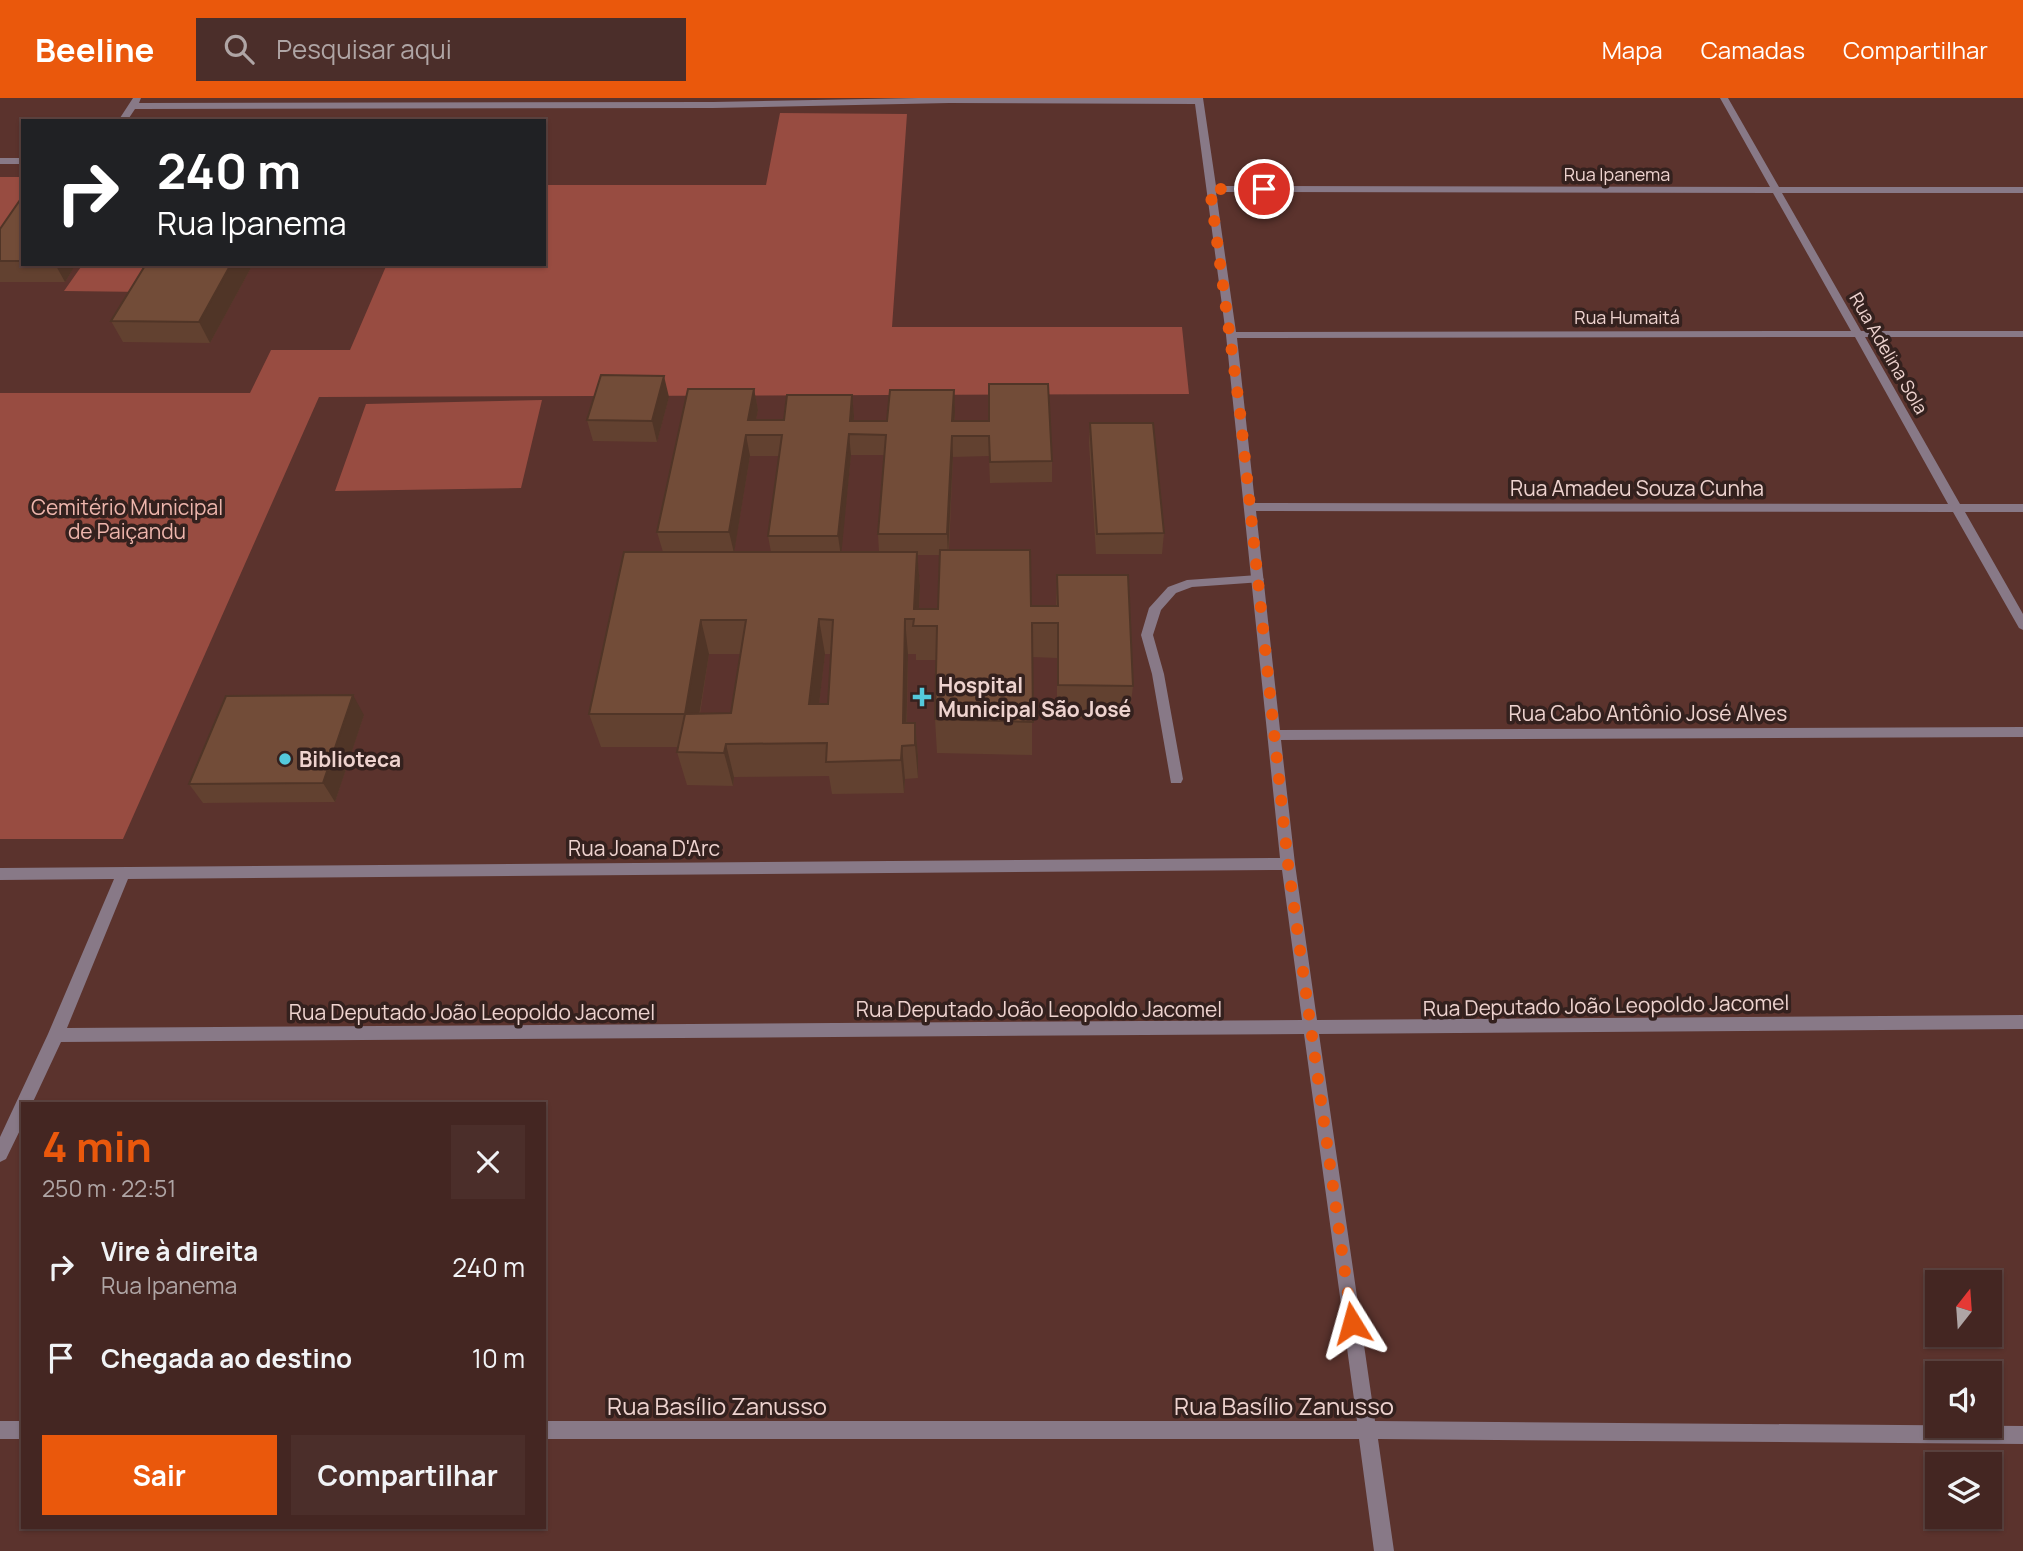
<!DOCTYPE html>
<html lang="pt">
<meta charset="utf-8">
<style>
:root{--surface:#442622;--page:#4b2e2a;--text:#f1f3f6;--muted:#afa5a5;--line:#5c4340;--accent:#ea580c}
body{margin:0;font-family:Manrope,sans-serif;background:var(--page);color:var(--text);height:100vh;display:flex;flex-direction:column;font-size:26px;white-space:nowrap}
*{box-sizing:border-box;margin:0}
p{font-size:23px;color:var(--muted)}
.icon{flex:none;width:38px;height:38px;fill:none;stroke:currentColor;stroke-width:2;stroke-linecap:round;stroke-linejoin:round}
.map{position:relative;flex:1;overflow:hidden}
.drawer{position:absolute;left:21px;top:1004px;width:525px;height:427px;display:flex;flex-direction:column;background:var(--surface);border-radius:0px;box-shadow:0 2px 5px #0004,0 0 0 2px var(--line)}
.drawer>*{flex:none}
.banner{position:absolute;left:21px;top:21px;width:525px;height:147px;border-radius:0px;box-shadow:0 2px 5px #0004,0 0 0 2px var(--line);background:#202124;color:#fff;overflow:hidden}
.needle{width:46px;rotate:17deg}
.controls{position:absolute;left:1925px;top:1172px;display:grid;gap:14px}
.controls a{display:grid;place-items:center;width:77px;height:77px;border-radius:0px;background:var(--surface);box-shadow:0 2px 5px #0004,0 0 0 2px var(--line);font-size:35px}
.pin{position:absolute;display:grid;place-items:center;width:60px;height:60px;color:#fff;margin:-30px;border:4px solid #fff;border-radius:50%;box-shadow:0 2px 7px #0007}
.me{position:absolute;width:77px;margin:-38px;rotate:352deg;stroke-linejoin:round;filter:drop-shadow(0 0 5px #0008)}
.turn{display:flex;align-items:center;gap:24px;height:147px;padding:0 21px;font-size:32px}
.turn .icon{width:91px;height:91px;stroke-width:2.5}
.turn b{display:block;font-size:49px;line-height:60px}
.round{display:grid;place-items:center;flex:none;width:74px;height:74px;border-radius:0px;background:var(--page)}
.summary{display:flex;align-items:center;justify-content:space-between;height:119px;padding:0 21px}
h1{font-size:42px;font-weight:700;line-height:52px;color:var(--accent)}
.button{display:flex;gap:14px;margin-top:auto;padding:14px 21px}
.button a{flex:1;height:80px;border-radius:0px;background:var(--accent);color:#fff;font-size:28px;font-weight:700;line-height:80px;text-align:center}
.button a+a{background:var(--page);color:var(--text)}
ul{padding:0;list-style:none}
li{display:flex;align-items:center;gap:21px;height:91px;padding:0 21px}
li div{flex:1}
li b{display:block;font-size:26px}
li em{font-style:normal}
header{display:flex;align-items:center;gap:42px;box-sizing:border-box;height:98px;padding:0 35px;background:var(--accent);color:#fff}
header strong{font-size:33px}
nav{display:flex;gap:38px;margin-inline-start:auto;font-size:24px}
.search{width:490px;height:63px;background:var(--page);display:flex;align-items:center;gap:18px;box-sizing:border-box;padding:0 24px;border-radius:0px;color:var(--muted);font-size:26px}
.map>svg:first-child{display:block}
.green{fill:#984c41}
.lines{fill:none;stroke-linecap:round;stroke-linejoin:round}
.service{fill:#887987;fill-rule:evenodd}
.minor{fill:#887987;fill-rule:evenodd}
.wall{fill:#624130;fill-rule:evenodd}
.shaded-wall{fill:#503527}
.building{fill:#724c38;stroke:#503527;stroke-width:2;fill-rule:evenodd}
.route{stroke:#ea580c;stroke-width:12;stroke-dasharray:0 21.6}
.poi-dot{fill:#54cadc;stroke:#34211e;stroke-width:2.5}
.labels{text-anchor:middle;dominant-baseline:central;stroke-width:7;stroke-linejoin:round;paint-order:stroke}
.far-street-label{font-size:18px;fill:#eed3cf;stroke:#34211e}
.street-label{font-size:21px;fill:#eed3cf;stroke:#34211e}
.park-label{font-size:21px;fill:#eeb6ad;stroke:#34211e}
.poi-label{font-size:21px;font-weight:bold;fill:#eed3cf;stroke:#34211e;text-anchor:start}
.near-street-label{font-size:24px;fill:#eed3cf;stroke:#34211e}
</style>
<header>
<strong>Beeline</strong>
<div class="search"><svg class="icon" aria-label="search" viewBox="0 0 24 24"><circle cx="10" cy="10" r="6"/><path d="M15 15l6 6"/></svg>Pesquisar aqui</div>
<nav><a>Mapa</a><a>Camadas</a><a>Compartilhar</a></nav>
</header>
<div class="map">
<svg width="2023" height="1453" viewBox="0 0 2023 1453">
<rect width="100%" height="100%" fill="#5b332d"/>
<path class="green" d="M 780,15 L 907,16 L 892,229 L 1182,229 L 1189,296 L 319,299 L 123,741 L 0,741 L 0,295 L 250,295 L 271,252 L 350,252 L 387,166 L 544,166 L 544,87 L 766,87 Z
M 0,79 L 23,79 L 23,128 L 0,159 Z
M 83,166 L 164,166 L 146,194 L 64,193 Z
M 542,302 L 521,390 L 335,393 L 366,306 Z"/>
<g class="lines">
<path class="service" d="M 1258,477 L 1264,481 L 1262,484 L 1192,489 L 1176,495 L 1161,512 L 1153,537 L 1164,576 L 1183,681 L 1181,685 L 1171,685 L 1152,576 L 1141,537 L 1149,510 L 1168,489 L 1187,482 Z"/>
<path class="minor" d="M 133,0 L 141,0 L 139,5 L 713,4 L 918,0 L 1203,0 L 1216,88 L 1770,89 L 1720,0 L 1728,0 L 1779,89 L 2023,89 L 2023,95 L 1782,95 L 1861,233 L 2023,233 L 2023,239 L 1865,239 L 1960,406 L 2023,406 L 2023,414 L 1965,414 L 2023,516 L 2023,532 L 2019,530 L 1953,414 L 1256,413 L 1280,632 L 2023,629 L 2023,639 L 1281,642 L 1295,766 L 1317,922 L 2023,917 L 2023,931 L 1319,936 L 1375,1323 L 2023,1328 L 2023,1346 L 1378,1341 L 1394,1453 L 1374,1453 L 1359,1341 L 544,1341 L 544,1323 L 1357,1323 L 1304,936 L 61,944 L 32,1006 L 23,1006 L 23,1026 L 6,1061 L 0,1064 L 0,1039 L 48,936 L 114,781 L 0,782 L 0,770 L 1280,760 L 1226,237 L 1195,6 L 949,5 L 713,10 L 135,11 L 127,23 L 118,23 ZM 1216,94 L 1773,95 L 1851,233 L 1236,234 ZM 1855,239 L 1948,406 L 1255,405 L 1237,240 ZM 1282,772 L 1302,922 L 67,930 L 128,781 Z
M 0,60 L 23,60 L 23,66 L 0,66 Z
M 0,1323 L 23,1323 L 23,1341 L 0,1341 Z"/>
</g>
<path class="wall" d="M 23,102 L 23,166 L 76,166 L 65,184 L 0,184 L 0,131 Z
M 253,166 L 210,245 L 123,244 L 111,223 Z
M 754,291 L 758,312 L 756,322 L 784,322 L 852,297 L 854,323 L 887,323 L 954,292 L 955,323 L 1052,363 L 1052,384 L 990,385 L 989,358 L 953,359 L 949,452 L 1031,508 L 1056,508 L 1057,477 L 1133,588 L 1129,621 L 1057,620 L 1057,560 L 1032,559 L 1032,657 L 937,655 L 935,621 L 936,562 L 916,562 L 916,556 L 908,556 L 907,625 L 915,625 L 918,658 L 918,680 L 905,681 L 904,695 L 832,696 L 829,678 L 734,679 L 733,688 L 687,687 L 677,654 L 678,649 L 601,649 L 589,616 L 663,454 L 657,434 ZM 851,357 L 885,357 L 878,436 L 879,454 L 841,454 ZM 750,358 L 779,358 L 768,438 L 771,454 L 734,454 ZM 917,457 L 940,457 L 938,511 L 919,511 L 920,488 ZM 709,556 L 740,556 L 731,615 L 700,616 ZM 825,556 L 831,556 L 828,606 L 819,606 Z
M 669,299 L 657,344 L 593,343 L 587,322 Z
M 1090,325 L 1164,435 L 1162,456 L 1096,456 L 1089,345 Z
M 364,617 L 335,704 L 203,705 L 189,686 Z"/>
<path class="shaded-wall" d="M 55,166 L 76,166 L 65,184 Z
M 231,166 L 253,166 L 210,245 L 199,224 Z
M 664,278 L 669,299 L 657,344 L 652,323 Z
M 754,291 L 758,312 L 753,337 L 748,322 Z
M 954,292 L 955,313 L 954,338 L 952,323 Z
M 852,297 L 854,318 L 853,336 L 850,323 Z
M 849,336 L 851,357 L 841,459 L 838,438 Z
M 746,337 L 750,358 L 734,455 L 729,434 Z
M 952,338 L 953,359 L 948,457 L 947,436 Z
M 917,454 L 920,488 L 918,528 L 914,511 Z
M 819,521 L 825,556 L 815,640 L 809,606 Z
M 905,521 L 908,556 L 906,648 L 903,625 Z
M 701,522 L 709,556 L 694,649 L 685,616 Z
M 353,597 L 364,617 L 335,704 L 323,685 Z
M 915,625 L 918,658 L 918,680 L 915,647 Z
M 726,646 L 734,679 L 733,688 L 724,655 Z
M 902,648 L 905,681 L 904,695 L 901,662 Z"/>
<path class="building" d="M 20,102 L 23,102 L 23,163 L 0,163 L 0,131 Z
M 146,166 L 231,166 L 199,224 L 111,223 Z
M 601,277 L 664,278 L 652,323 L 587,322 Z
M 989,286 L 1048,286 L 1052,363 L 990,364 L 989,338 L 952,338 L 947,436 L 878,436 L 886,337 L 849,336 L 838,438 L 768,438 L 782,337 L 746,337 L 729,434 L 657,434 L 688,291 L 754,291 L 748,322 L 784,322 L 787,297 L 852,297 L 850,323 L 887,323 L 890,292 L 954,292 L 952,323 L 989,323 Z
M 1090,325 L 1153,325 L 1164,435 L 1097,436 Z
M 940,452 L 1030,452 L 1031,508 L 1058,508 L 1057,477 L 1128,477 L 1133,588 L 1058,587 L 1058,525 L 1032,525 L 1033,624 L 935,621 L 937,528 L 913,528 L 914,521 L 905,521 L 903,625 L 915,625 L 915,647 L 902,648 L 901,662 L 826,664 L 827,645 L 726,646 L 724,655 L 677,654 L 685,616 L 589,616 L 624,454 L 917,454 L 914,511 L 938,511 ZM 819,521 L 833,522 L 828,606 L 809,606 ZM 701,522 L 746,522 L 731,615 L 685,616 Z
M 353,597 L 323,685 L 189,686 L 226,598 Z"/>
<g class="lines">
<path class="route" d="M 1264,91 L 1210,91 L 1240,314 L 1288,766 L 1352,1225"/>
</g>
<g class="poi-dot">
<path d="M918.5 588.5h7v7h7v7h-7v7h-7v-7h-7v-7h7z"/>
<circle cx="285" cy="661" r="7"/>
</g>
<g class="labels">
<g class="far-street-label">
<text x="1617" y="76">Rua Ipanema</text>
<text x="1627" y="219">Rua Humaitá</text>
<text transform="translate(1889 255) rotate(60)">Rua Adelina Sola</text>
</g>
<g class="street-label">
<text x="1637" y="390">Rua Amadeu Souza Cunha</text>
<text x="1648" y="615">Rua Cabo Antônio José Alves</text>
<text x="644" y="750">Rua Joana D'Arc</text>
<text transform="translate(1606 907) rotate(-1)">Rua Deputado João Leopoldo Jacomel</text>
<text x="1039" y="911">Rua Deputado João Leopoldo Jacomel</text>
<text x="472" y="914">Rua Deputado João Leopoldo Jacomel</text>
</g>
<g class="park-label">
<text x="127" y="409">Cemitério Municipal<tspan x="127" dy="24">de Paiçandu</tspan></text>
</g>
<g class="poi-label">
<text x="938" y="587">Hospital<tspan x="938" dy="24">Municipal São José</tspan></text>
<text x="299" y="661">Biblioteca</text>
</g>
<g class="near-street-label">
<text x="717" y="1307">Rua Basílio Zanusso</text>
<text x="1284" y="1307">Rua Basílio Zanusso</text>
</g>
</g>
</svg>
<div class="controls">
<a><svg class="needle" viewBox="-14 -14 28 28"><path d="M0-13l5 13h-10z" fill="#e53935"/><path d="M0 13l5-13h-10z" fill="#afa5a5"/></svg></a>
<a><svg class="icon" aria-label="sound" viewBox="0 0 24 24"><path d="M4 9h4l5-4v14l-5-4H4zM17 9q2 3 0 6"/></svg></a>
<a><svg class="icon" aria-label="layers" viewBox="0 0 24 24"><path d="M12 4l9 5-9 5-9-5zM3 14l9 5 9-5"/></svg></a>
</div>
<div class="pin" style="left:1264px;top:91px;background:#d93025"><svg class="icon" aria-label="arrive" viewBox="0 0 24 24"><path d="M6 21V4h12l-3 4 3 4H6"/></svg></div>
<svg class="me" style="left:1352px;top:1225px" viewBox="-20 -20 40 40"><path d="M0-17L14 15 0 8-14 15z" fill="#ea580c" stroke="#fff" stroke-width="4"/></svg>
<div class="banner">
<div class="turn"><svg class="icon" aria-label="right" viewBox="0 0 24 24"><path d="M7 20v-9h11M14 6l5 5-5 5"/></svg><div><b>240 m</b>Rua Ipanema</div></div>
</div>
<section class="drawer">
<div class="summary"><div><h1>4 min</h1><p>250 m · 22:51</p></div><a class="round"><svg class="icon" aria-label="close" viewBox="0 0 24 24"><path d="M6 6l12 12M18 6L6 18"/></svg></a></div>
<ul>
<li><svg class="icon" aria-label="right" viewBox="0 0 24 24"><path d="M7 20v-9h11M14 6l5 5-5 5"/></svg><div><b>Vire à direita</b><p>Rua Ipanema</p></div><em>240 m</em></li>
<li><svg class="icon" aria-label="arrive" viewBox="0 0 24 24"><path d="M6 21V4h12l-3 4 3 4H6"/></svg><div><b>Chegada ao destino</b></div><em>10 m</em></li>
</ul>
<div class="button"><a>Sair</a><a>Compartilhar</a></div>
</section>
</div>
